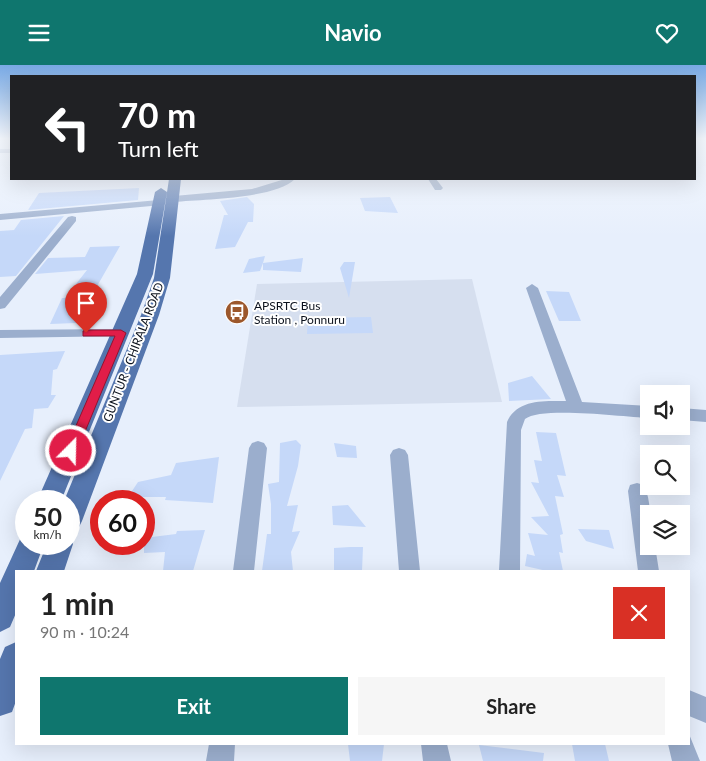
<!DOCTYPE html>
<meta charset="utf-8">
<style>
:root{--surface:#fff;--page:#f6f6f6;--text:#222;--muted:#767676;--accent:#0f766e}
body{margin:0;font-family:Lato,sans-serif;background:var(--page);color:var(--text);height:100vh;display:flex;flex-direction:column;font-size:19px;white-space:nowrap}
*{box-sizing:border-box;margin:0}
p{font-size:16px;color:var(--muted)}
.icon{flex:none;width:28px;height:28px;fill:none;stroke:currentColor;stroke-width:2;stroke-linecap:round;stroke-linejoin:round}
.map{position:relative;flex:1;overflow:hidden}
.side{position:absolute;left:15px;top:505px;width:675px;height:175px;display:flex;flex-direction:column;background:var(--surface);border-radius:0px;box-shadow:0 5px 20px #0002}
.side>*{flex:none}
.top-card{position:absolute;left:10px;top:10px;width:686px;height:105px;border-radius:0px;box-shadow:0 5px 20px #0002;background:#202124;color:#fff;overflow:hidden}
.buttons{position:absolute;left:640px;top:320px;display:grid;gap:10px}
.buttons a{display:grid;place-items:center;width:50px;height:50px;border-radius:0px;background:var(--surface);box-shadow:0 5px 20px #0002;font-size:25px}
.speed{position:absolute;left:15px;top:425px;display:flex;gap:10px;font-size:25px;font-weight:700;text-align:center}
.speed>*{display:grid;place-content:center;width:65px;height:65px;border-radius:50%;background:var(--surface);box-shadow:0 5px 20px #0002;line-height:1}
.speed small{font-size:12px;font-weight:400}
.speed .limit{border:8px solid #d22;background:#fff;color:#111}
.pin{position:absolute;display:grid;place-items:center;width:42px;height:42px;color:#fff;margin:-51px -21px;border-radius:50% 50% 50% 0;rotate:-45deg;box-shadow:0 0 5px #0007}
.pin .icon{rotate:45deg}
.me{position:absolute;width:55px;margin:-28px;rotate:23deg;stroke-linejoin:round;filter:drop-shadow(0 0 4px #0008)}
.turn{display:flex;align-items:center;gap:18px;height:105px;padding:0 25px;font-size:22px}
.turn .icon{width:65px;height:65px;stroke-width:2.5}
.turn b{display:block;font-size:35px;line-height:42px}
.round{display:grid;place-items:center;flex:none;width:52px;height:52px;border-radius:0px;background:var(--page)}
.summary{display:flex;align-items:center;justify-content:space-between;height:85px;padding:0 25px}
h1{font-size:30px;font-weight:700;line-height:38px}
.cta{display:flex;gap:10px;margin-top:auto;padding:10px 25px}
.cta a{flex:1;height:58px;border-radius:0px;background:var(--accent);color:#fff;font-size:20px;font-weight:700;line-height:58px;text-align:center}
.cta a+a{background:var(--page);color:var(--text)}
header{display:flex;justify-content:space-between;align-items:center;height:65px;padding:0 25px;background:var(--accent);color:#fff;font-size:22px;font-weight:700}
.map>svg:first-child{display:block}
.built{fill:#d6dfef}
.building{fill:#c5d8f9}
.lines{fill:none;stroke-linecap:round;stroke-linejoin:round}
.minor{fill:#9baecd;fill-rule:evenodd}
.major{fill:#5576ae;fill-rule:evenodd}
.route{fill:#e11d48;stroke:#92132f}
.labels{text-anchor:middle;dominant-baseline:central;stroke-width:4;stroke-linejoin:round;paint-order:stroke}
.poi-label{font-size:12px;fill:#0c121d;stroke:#fff;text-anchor:start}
.street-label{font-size:12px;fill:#0c121d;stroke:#fff}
</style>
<header><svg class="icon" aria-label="menu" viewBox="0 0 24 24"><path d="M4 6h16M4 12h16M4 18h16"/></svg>Navio<svg class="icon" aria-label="heart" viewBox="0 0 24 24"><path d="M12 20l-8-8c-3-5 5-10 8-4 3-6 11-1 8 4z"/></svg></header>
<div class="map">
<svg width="706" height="696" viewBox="0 0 706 696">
<rect width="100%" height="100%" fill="#e7effc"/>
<path class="built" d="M 472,214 L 502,337 L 237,342 L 257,219 Z"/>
<path class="building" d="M 139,123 L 138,135 L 28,145 L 39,128 Z
M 247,132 L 254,139 L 253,157 L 248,157 L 235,182 L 215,184 L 224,150 L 228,150 L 220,136 Z
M 390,132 L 398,148 L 365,146 L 360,133 Z
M 64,151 L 16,211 L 0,212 L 0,166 L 14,165 L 21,155 Z
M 120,181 L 76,258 L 50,259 L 62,233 L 65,233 L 87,205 L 35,209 L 48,193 L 85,192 L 90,182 Z
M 265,191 L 263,198 L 303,193 L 301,207 L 263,205 L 263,198 L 260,206 L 243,208 L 249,194 Z
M 344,197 L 355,197 L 349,233 L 340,203 Z
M 546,226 L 569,227 L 581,256 L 559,256 Z
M 371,252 L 373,268 L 307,269 L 308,253 Z
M 65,286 L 57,304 L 53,305 L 51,330 L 56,330 L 48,343 L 34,344 L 32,363 L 25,364 L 0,416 L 0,290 Z
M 532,311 L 551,334 L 509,336 L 508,318 Z
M 536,367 L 556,368 L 566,411 L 557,410 L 564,432 L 555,431 L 563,469 L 560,470 L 563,488 L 559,487 L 563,506 L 547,506 L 525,501 L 527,489 L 535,491 L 528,468 L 548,470 L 531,452 L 549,451 L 531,417 L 539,418 L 534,395 L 542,396 Z
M 296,375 L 301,380 L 298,401 L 287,441 L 298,440 L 292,467 L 300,466 L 291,487 L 293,506 L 262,506 L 267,469 L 271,469 L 271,439 L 268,419 L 279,417 L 280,378 Z
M 334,378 L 356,381 L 357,393 L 337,392 Z
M 219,392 L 213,438 L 165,435 L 166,432 L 128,432 L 138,417 L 171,410 L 176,398 Z
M 348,440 L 366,462 L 333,460 L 332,441 Z
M 578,464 L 609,465 L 614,484 L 586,476 Z
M 205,465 L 193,506 L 163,506 L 165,487 L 144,488 L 144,473 L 176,469 L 177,466 Z
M 350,482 L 363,482 L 362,506 L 334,506 L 334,483 Z
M 348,679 L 384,679 L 382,696 L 350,696 Z
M 572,679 L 605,679 L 609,696 L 575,696 Z
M 479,680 L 544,688 L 543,696 L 483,696 Z"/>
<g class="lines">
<path class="minor" d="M 0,84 L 11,84 L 11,88 L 0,88 Z
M 285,114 L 295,114 C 275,134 203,134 174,137 L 169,134 L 174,131 L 252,124 Z
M 428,114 L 436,114 L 443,123 L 441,125 L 435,125 Z
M 159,135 L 162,136 L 162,140 L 0,155 L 0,149 Z
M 72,151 L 76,152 L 76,156 L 5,243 L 0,244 L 0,232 L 68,152 Z
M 532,219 L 538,223 L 582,337 L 649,341 L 649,353 C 625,352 541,341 525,354 L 521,365 L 520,506 L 499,506 L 507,357 C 517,334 544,336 566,336 L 526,223 Z
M 121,264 L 126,265 L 128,268 L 126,271 L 0,273 L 0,265 Z
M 681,343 L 706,345 L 706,357 L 681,355 Z
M 258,376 L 264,378 L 267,383 L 254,506 L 233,506 L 249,383 L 252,378 Z
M 399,383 L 405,385 L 408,390 L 420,506 L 399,506 L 390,390 L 393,385 Z
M 637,418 L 644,420 C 653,440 649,460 649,481 L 655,481 L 659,506 L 638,506 L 628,426 L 630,420 Z
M 689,625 L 706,632 L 706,658 L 689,651 Z
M 689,669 L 700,696 L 672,696 L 668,679 L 689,679 Z
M 209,679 L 235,679 L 234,696 L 206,696 Z
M 421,679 L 447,679 L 451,696 L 423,696 Z"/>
<path class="major" d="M 169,114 L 181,114 L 170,213 L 159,250 L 82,456 L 78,464 L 69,468 L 69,436 L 64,436 L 141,250 L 154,213 Z
M 161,123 L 167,127 L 153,209 L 61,436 L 37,436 L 137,209 L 155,127 Z
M 26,468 L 26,479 L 44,479 L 34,506 L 16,506 L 16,548 L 10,562 L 0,567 L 0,518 L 22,470 Z
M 69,470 L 73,479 L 64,506 L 36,506 L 47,479 L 69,479 Z
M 16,577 L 16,636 L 12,647 L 0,651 L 0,594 L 5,582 Z"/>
</g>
<linearGradient id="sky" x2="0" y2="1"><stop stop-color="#79aae5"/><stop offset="0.43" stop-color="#f4f8fe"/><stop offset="1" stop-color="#f4f8fe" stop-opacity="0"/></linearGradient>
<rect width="706" height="171" fill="url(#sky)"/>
<path class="route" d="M 86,265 L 121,265 L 126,268 L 77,386 L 71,391 L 65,386 L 115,271 L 83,271 L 83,266 Z"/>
<defs>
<g id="bus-disc" transform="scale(1.25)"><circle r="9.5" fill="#9c572b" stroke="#fff"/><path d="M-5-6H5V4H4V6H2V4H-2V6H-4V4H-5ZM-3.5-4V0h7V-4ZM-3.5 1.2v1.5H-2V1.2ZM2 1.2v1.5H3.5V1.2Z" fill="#fff"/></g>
</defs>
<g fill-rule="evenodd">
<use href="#bus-disc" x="237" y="247"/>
</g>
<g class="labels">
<g class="poi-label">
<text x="254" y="240">APSRTC Bus<tspan x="254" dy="14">Station , Ponnuru</tspan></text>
</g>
<g class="street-label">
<text transform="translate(133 287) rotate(-69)">GUNTUR - CHIRALA ROAD</text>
</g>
</g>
</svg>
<div class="buttons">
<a><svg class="icon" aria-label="sound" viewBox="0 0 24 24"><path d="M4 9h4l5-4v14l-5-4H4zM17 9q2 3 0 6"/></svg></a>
<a><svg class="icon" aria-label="search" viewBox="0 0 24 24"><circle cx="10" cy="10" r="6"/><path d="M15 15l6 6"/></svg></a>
<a><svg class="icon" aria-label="layers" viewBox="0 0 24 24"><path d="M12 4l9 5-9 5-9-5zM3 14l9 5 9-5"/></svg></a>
</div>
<div class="speed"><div>50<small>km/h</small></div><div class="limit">60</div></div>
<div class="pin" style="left:86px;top:268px;background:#d93025"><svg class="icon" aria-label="arrive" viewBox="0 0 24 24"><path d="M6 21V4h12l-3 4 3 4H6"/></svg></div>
<svg class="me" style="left:71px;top:386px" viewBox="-20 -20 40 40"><circle r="17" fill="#e11d48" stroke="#fff" stroke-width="3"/><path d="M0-11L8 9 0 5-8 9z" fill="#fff"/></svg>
<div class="top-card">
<div class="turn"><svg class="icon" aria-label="left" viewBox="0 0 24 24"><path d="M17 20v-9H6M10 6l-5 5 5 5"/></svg><div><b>70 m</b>Turn left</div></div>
</div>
<section class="side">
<div class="summary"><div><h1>1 min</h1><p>90 m · 10:24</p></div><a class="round" style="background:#d93025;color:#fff"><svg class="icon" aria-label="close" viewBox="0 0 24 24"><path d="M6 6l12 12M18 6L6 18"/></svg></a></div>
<div class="cta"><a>Exit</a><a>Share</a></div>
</section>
</div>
